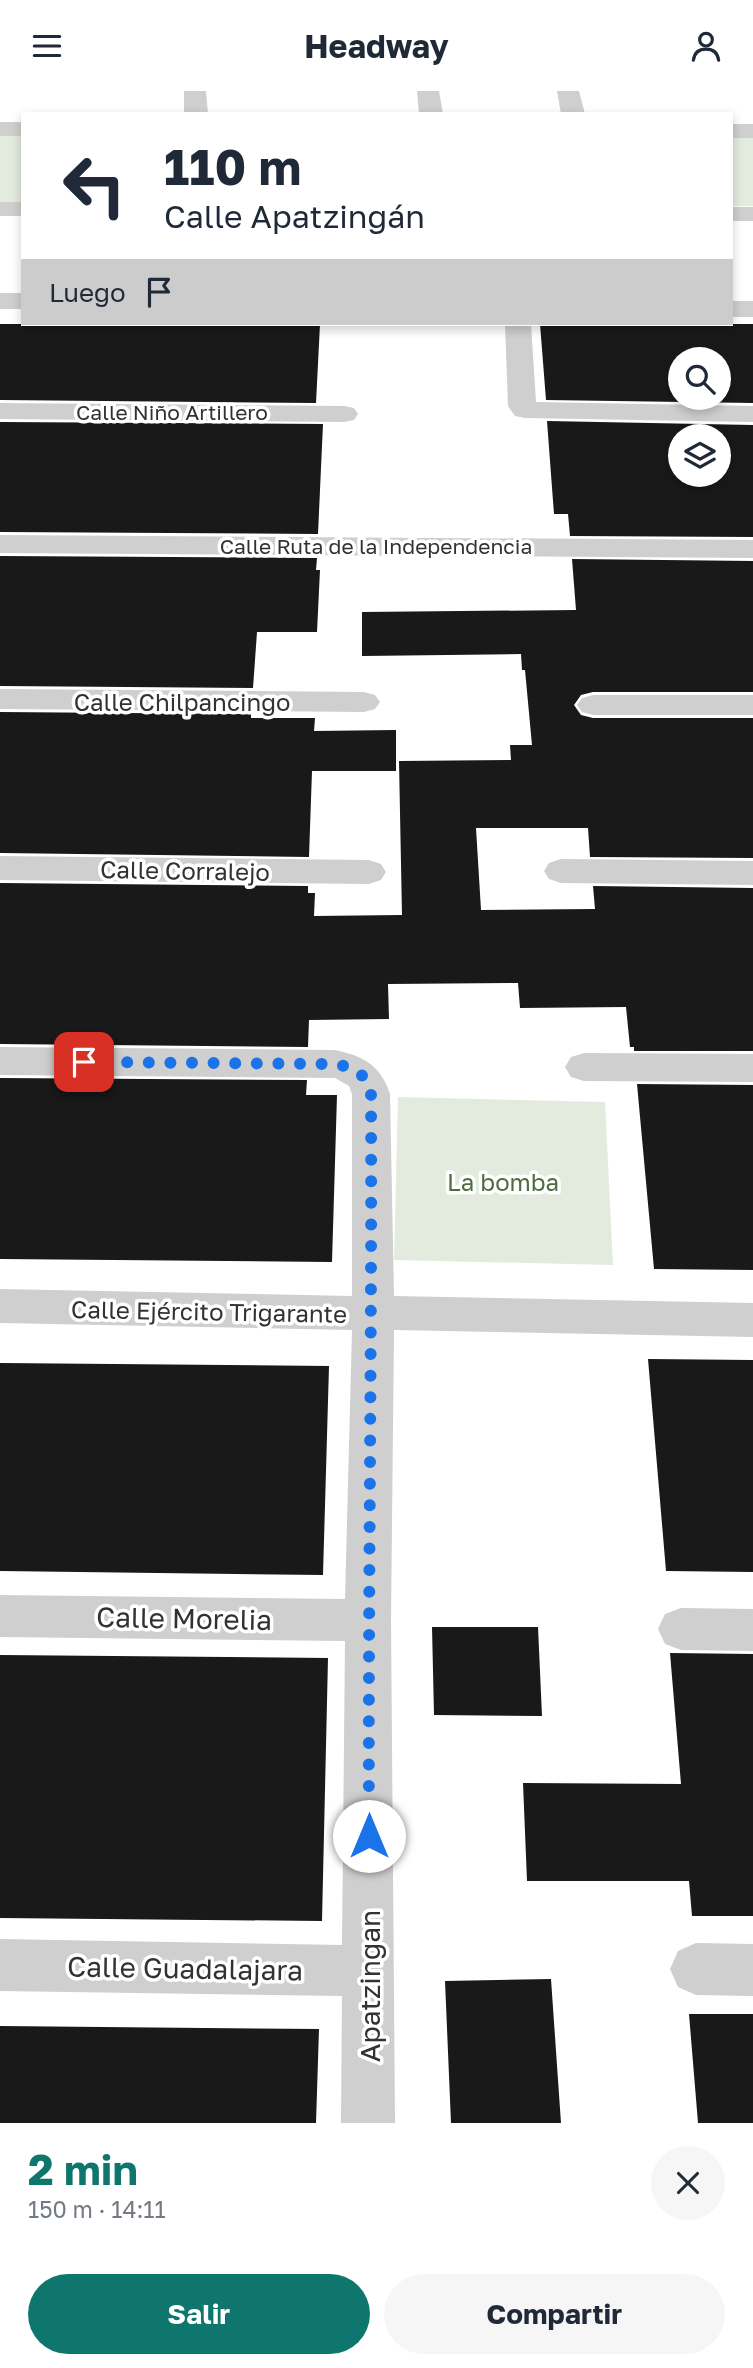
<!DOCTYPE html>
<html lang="es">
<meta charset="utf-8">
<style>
:root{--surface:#fff;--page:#f6f6f7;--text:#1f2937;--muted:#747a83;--accent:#0f766e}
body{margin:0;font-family:"Golos Text",sans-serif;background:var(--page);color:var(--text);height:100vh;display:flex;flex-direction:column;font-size:26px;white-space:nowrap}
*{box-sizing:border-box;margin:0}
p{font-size:23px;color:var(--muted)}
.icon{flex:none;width:38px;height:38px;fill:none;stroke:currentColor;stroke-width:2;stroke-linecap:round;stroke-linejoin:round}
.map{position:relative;height:2032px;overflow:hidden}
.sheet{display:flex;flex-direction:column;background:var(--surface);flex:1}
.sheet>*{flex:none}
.top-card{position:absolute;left:21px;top:21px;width:712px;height:214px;border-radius:0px;box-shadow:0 4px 10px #0003;background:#fff;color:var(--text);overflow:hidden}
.fabs{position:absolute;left:668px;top:256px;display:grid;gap:14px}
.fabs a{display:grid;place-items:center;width:63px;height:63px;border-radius:50%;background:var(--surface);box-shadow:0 4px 10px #0003;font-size:35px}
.pin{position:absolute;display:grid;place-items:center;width:60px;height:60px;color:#fff;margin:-30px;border-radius:14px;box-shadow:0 4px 10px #0006}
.me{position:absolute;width:77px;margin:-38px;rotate:0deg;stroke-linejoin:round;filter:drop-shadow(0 0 5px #0008)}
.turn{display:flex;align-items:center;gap:24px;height:147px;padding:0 28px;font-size:32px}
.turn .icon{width:91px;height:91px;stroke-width:2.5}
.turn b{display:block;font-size:49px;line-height:60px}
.then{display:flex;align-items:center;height:66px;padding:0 28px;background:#0003;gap:14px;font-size:26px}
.round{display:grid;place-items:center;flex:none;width:74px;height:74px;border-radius:37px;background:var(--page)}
.overview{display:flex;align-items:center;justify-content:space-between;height:119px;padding:0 28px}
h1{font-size:42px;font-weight:700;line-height:52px;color:var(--accent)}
.button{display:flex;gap:14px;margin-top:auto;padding:14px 28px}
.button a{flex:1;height:80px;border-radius:42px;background:var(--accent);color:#fff;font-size:28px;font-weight:700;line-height:80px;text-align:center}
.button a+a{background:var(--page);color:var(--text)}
header{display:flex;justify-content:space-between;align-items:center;height:91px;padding:0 28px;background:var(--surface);font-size:32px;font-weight:700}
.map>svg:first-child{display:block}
.green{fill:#e3ebde}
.building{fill:#191919;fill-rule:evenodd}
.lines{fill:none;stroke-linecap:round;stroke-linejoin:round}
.minor{fill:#cfcfcf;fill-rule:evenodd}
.tertiary{fill:#cfcfcf;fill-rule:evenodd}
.route{stroke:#1a73e8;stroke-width:12;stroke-dasharray:0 21.6}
.labels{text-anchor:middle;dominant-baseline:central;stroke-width:7;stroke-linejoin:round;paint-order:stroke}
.far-street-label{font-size:21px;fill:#323232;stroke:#fff}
.street-label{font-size:24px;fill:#323232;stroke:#fff}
.park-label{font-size:24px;fill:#4f6c40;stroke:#fff}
.near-street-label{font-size:28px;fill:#323232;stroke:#fff}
</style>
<header><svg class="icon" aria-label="menu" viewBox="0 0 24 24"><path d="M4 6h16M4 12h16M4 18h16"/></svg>Headway<svg class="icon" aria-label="person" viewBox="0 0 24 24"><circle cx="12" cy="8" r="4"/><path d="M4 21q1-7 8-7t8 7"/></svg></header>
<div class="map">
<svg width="753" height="2032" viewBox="0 0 753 2032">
<rect width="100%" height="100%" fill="#fff"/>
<path class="green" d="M 0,45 L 23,45 L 23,111 L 0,111 Z
M 732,45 L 753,45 L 753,115 L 732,115 Z
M 398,1006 L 605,1011 L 613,1174 L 394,1169 Z"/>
<path class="building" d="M 0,233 L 320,233 L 316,312 L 0,309 Z
M 540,233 L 753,233 L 753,312 L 546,309 ZM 681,268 L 719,268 L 719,306 L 681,306 Z
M 547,330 L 753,334 L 753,446 L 570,445 L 568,423 L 554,423 ZM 681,345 L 719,345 L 719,383 L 681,383 Z
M 0,331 L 323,333 L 318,443 L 0,441 Z
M 0,465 L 317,467 L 316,479 L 320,479 L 317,541 L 257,541 L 253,597 L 0,595 Z
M 572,468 L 753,470 L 753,601 L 593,601 L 581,604 L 574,614 L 581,624 L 593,627 L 753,627 L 753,767 L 590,766 L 588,737 L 476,737 L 481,819 L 595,818 L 593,795 L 753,797 L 753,960 L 634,960 L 634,956 L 630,956 L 626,916 L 520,917 L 518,892 L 388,893 L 389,928 L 309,929 L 308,956 L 0,953 L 0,792 L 308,795 L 308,802 L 315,802 L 314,825 L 402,824 L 399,670 L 511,669 L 510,654 L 532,654 L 525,579 L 522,579 L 521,563 L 362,565 L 362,521 L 576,519 Z
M 0,621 L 251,623 L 251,627 L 315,627 L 314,640 L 396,639 L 396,680 L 312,680 L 309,766 L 0,762 Z
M 0,987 L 307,989 L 306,1004 L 337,1004 L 332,1171 L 0,1168 Z
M 637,993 L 753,994 L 753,1179 L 654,1178 Z
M 648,1268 L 753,1269 L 753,1481 L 666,1480 Z
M 0,1272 L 329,1275 L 323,1484 L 0,1480 Z
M 432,1536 L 538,1536 L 542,1625 L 434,1624 Z
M 670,1562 L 753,1563 L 753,1825 L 692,1825 L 689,1790 L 527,1790 L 523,1692 L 681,1693 Z
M 0,1564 L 328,1567 L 322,1830 L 0,1827 Z
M 551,1888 L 561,2032 L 451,2032 L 445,1890 Z
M 689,1923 L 753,1923 L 753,2032 L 698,2032 Z
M 0,1935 L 319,1938 L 316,2032 L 0,2032 Z"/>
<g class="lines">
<path class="minor" d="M 184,0 L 206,0 L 208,23 L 184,23 Z
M 417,0 L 439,0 L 443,23 L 419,23 Z
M 557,0 L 579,0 L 585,23 L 561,23 Z
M 0,202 L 23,202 L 23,218 L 0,218 Z
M 732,210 L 753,210 L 753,226 L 732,226 Z
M 505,233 L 531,233 L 536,311 L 753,315 L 753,331 L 525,327 L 515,325 L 508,315 Z
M 0,312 L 344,315 L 354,317 L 358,323 L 354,329 L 344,331 L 0,328 Z
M 0,444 L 753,449 L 753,467 L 0,462 Z
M 0,598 L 364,601 L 375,604 L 380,611 L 375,618 L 364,621 L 0,618 Z
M 593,604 L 753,604 L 753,624 L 593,624 L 582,621 L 577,614 L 582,607 Z
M 0,765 L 369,769 L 381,773 L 386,781 L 381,789 L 369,793 L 0,789 Z
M 561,768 L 753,770 L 753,794 L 561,792 L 549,788 L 544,780 L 549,772 Z
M 0,956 L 335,959 C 363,965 381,974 390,1003 L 394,1205 L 753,1212 L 753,1246 L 394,1239 L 391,1529 L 395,2032 L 341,2032 L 342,1905 L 0,1900 L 0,1848 L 342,1854 L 345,1550 L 0,1546 L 0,1504 L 345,1508 L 352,1239 L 0,1232 L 0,1198 L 352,1205 L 352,1003 L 349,995 L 335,987 L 0,984 Z
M 584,962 L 753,963 L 753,991 L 584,990 L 571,986 L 565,976 L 571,966 Z
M 681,1517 L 753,1518 L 753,1560 L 681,1559 L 665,1553 L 658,1538 L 665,1523 Z
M 696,1852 L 753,1853 L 753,1905 L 696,1904 L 678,1896 L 670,1878 L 678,1860 Z"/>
<path class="tertiary" d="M 0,31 L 23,31 L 23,45 L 0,45 Z
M 732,33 L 753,33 L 753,47 L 732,47 Z
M 0,111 L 23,111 L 23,125 L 0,125 Z
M 732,116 L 753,116 L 753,130 L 732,130 Z"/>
</g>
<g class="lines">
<path class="route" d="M 84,971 L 335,973 C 355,977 366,982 371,1003 C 372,1250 368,1498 369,1745"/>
</g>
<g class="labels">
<g class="far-street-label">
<text x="172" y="321">Calle Niño Artillero</text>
<text x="376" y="455">Calle Ruta de la Independencia</text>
</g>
<g class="street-label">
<text x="182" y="610">Calle Chilpancingo</text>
<text transform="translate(185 779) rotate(1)">Calle Corralejo</text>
<text transform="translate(209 1220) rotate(1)">Calle Ejército Trigarante</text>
</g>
<g class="park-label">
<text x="503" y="1090">La bomba</text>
</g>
<g class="near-street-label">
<text transform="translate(184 1527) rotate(1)">Calle Morelia</text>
<text transform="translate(185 1877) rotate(1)">Calle Guadalajara</text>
<text transform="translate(369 1895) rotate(-90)">Apatzingan</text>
</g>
</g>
</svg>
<div class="fabs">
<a><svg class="icon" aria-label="search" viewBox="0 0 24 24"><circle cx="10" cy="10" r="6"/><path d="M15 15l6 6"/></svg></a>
<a><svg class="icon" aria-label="layers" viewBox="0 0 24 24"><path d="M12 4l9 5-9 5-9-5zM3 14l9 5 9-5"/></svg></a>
</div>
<div class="pin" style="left:84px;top:971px;background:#d93025"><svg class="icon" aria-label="arrive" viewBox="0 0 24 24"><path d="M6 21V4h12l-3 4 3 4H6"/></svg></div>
<svg class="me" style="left:369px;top:1745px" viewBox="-20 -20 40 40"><circle r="19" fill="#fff"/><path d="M0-13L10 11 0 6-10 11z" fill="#1a73e8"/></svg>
<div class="top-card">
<div class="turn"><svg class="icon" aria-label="left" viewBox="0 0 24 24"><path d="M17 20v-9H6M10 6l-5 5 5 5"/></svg><div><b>110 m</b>Calle Apatzingán</div></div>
<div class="then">Luego<svg class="icon" aria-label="arrive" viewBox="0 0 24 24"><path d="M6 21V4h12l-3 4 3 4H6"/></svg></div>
</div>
</div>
<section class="sheet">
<div class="overview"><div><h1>2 min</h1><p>150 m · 14:11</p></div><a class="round"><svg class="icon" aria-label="close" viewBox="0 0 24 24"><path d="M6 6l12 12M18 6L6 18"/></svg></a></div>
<div class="button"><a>Salir</a><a>Compartir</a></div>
</section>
